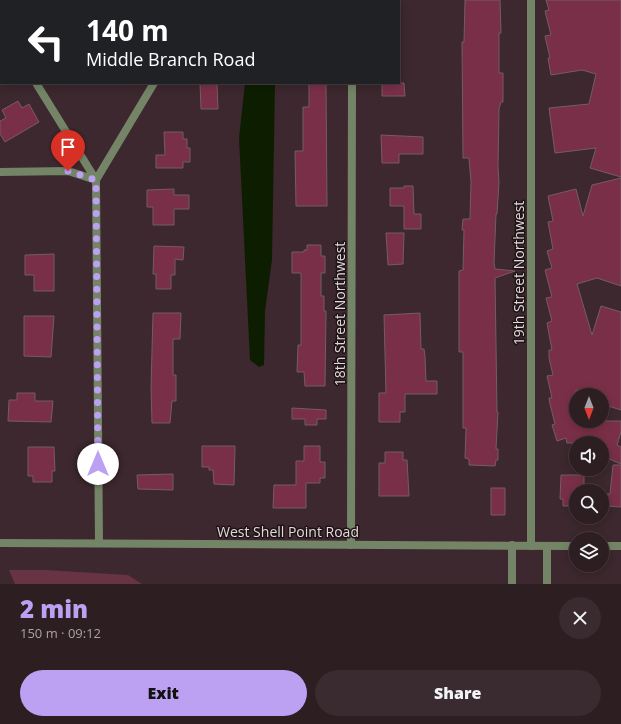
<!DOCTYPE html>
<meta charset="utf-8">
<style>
:root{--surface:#2d1e22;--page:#392b2f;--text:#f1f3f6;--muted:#a7a2a5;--line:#483c40;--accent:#bca0f2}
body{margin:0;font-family:"Open Sans",sans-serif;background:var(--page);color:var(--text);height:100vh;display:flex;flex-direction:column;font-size:15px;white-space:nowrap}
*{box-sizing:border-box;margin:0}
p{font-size:13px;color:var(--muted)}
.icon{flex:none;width:22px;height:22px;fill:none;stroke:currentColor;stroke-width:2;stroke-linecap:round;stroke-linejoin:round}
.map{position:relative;height:584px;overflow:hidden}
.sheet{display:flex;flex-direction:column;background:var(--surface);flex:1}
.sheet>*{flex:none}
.hud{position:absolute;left:0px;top:0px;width:400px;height:84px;box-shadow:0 2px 10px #0003,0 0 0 1px var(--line);background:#202124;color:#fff;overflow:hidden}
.needle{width:26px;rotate:180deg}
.buttons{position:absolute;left:569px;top:388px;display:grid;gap:8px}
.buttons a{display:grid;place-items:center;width:40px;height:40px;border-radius:50%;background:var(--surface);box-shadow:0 2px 10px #0003,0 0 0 1px var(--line);font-size:20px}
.pin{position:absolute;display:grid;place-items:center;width:34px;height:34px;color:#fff;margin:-41px -17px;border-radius:50% 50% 50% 0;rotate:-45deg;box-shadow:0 0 4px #0007}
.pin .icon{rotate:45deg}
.me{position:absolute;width:44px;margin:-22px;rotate:0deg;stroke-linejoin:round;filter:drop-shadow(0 0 3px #0008)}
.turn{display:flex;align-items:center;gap:14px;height:84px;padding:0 20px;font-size:18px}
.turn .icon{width:52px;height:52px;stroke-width:2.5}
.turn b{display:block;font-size:28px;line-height:34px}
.round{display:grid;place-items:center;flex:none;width:42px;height:42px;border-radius:21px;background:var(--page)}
.head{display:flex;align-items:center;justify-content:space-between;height:68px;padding:0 20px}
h1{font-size:24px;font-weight:800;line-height:30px;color:var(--accent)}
.primary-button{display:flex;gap:8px;margin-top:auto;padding:8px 20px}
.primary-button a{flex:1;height:46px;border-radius:24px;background:var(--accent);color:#111;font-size:16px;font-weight:800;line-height:46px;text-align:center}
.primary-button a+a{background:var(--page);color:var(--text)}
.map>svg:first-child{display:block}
.green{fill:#683343}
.water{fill:#0d1e00}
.building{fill:#7a2f48;stroke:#735d62}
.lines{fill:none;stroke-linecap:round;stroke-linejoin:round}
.minor{stroke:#748567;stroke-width:8}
.tertiary{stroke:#748567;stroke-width:8}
.route{stroke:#bca0f2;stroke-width:7;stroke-dasharray:0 12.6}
.labels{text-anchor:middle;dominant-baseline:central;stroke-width:3;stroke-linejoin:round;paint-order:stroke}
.street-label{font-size:14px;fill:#e5d8db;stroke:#1d1416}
</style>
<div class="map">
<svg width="621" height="584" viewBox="0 0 621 584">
<rect width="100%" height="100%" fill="#3c282e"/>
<path class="green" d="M 9,570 L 45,570 L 128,575 L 142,584 L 15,584 Z"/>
<path class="water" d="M 245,83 L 275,83 L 272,260 L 265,311 L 264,365 L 259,367 L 250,360 L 239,138 Z"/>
<path class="building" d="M 465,0 L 500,0 L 501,33 L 499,33 L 499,73 L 503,73 L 503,102 L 501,102 L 499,109 L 498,167 L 499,182 L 497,214 L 496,214 L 494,263 L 495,269 L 515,271 L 495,278 L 497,412 L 498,412 L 496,449 L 498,449 L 498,460 L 496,460 L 495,466 L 469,465 L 469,459 L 465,458 L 466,428 L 463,428 L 463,352 L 459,352 L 459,271 L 463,270 L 464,230 L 462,230 L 463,219 L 470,219 L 471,182 L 469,158 L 463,158 L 462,42 L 464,42 Z
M 546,0 L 621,0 L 621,177 L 590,168 L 596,148 L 555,153 L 549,108 L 589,104 L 596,74 L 582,70 L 551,75 L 548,58 L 550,58 L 545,36 L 551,35 L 545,11 L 549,10 Z
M 200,83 L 217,83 L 218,109 L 201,109 Z
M 309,83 L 326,83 L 327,206 L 296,206 L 295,151 L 303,151 L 303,107 L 309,107 Z
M 382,83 L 404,83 L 405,96 L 382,96 Z
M 18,101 L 22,108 L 29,104 L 39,122 L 5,142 L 0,134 L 0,121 L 6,118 L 2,110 Z
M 164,132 L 183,132 L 183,139 L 187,139 L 187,148 L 190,148 L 190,162 L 183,162 L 183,168 L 156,168 L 156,155 L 165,155 Z
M 381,135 L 423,137 L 423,154 L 399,154 L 399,163 L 382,163 Z
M 621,178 L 621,286 L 597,278 L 577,284 L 592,335 L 601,306 L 621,312 L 621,410 L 602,404 L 604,398 L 602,395 L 593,395 L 576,390 L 576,421 L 621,421 L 621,432 L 617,445 L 621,447 L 621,464 L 602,456 L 602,443 L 567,443 L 566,438 L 557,441 L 552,425 L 555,424 L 550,404 L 549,398 L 552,398 L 547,376 L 553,375 L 549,358 L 549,350 L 552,350 L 547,323 L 552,321 L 546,298 L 552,297 L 545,270 L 552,268 L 547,251 L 553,249 L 548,222 L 553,221 L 548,196 L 576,189 L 583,216 L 592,185 Z
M 404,186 L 413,186 L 414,214 L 421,214 L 421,229 L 404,229 L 404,206 L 390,206 L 390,188 L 404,188 Z
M 174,189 L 174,195 L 189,195 L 189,209 L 174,209 L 174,225 L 153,225 L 153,207 L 147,207 L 147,190 Z
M 386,233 L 404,233 L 403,264 L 388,265 Z
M 307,245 L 321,245 L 321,256 L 325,256 L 325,273 L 321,273 L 321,296 L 324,296 L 324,311 L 326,311 L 325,386 L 305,386 L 304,372 L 297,372 L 298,345 L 301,345 L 301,273 L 292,273 L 292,252 L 304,252 L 304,250 L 307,250 Z
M 154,246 L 184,247 L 183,260 L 175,259 L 175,275 L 171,275 L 171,289 L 156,289 L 156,274 L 153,274 Z
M 54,254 L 54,291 L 34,291 L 34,275 L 25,275 L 25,255 Z
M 153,313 L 181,313 L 180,339 L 173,339 L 173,375 L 176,375 L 176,401 L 172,401 L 170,423 L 152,423 L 151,388 Z
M 420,313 L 421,349 L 424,349 L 425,356 L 426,381 L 437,381 L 437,394 L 405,394 L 405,412 L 400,412 L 400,422 L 379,422 L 379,393 L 386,393 L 384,315 Z
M 24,316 L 54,316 L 51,357 L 24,356 Z
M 17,393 L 35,393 L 35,401 L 53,401 L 51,422 L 8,421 L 9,400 L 17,400 Z
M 292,408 L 326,410 L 326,419 L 317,419 L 317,425 L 305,425 L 305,419 L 292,419 Z
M 202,446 L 235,446 L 234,485 L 214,484 L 213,470 L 209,470 L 209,467 L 202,467 Z
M 304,446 L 320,446 L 320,462 L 325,462 L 325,478 L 320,478 L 320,483 L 306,483 L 306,508 L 273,508 L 274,485 L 296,485 L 296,461 L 304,461 Z
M 28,447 L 54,447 L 55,471 L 52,471 L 52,482 L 33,482 L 33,476 L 28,476 Z
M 385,452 L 403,452 L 403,460 L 407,460 L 409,496 L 379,496 L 379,463 L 385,463 Z
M 613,465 L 621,465 L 621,507 L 606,506 L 606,494 L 610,494 Z
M 173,474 L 173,490 L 138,489 L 137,475 Z
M 561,475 L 584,475 L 584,491 L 576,491 L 576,506 L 563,506 L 563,499 L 560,499 Z
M 491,488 L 505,488 L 505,515 L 491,515 Z"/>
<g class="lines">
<path class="minor" d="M 11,0 L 11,1
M 183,0 L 183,1
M 352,1 L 352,0
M 36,83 L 96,180
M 0,172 L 68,171 L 96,180
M 96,180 L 99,543
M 96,180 L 154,83
M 351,545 L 352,83
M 512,545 L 512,584
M 531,546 L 531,0
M 547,546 L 547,584"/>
<path class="tertiary" d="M 0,543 L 576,546
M 602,546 L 621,546"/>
</g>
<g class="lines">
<path class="route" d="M 68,171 L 96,180 L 98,464"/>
</g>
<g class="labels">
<g class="street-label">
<text transform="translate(518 273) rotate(-90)">19th Street Northwest</text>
<text transform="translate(339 314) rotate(-90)">18th Street Northwest</text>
<text x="288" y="531">West Shell Point Road</text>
</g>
</g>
</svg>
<div class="buttons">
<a><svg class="needle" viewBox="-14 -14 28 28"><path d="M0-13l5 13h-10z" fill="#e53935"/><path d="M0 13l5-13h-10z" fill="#a7a2a5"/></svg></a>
<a><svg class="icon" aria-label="sound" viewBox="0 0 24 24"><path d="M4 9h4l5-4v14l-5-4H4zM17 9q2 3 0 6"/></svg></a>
<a><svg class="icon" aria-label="search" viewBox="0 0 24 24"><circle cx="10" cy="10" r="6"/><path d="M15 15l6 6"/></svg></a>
<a><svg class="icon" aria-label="layers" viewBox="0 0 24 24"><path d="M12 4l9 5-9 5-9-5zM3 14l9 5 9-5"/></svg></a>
</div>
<div class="pin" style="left:68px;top:171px;background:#d93025"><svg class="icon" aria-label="arrive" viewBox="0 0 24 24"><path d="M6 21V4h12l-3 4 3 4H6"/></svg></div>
<svg class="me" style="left:98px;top:464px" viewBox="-20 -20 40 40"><circle r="19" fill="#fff"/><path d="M0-13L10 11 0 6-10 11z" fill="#bca0f2"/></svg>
<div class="hud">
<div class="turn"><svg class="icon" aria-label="left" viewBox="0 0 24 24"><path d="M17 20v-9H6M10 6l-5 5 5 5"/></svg><div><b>140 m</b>Middle Branch Road</div></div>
</div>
</div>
<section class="sheet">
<div class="head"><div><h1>2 min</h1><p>150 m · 09:12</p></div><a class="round"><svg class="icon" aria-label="close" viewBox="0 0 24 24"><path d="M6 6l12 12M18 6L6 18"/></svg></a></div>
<div class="primary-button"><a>Exit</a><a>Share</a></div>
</section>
